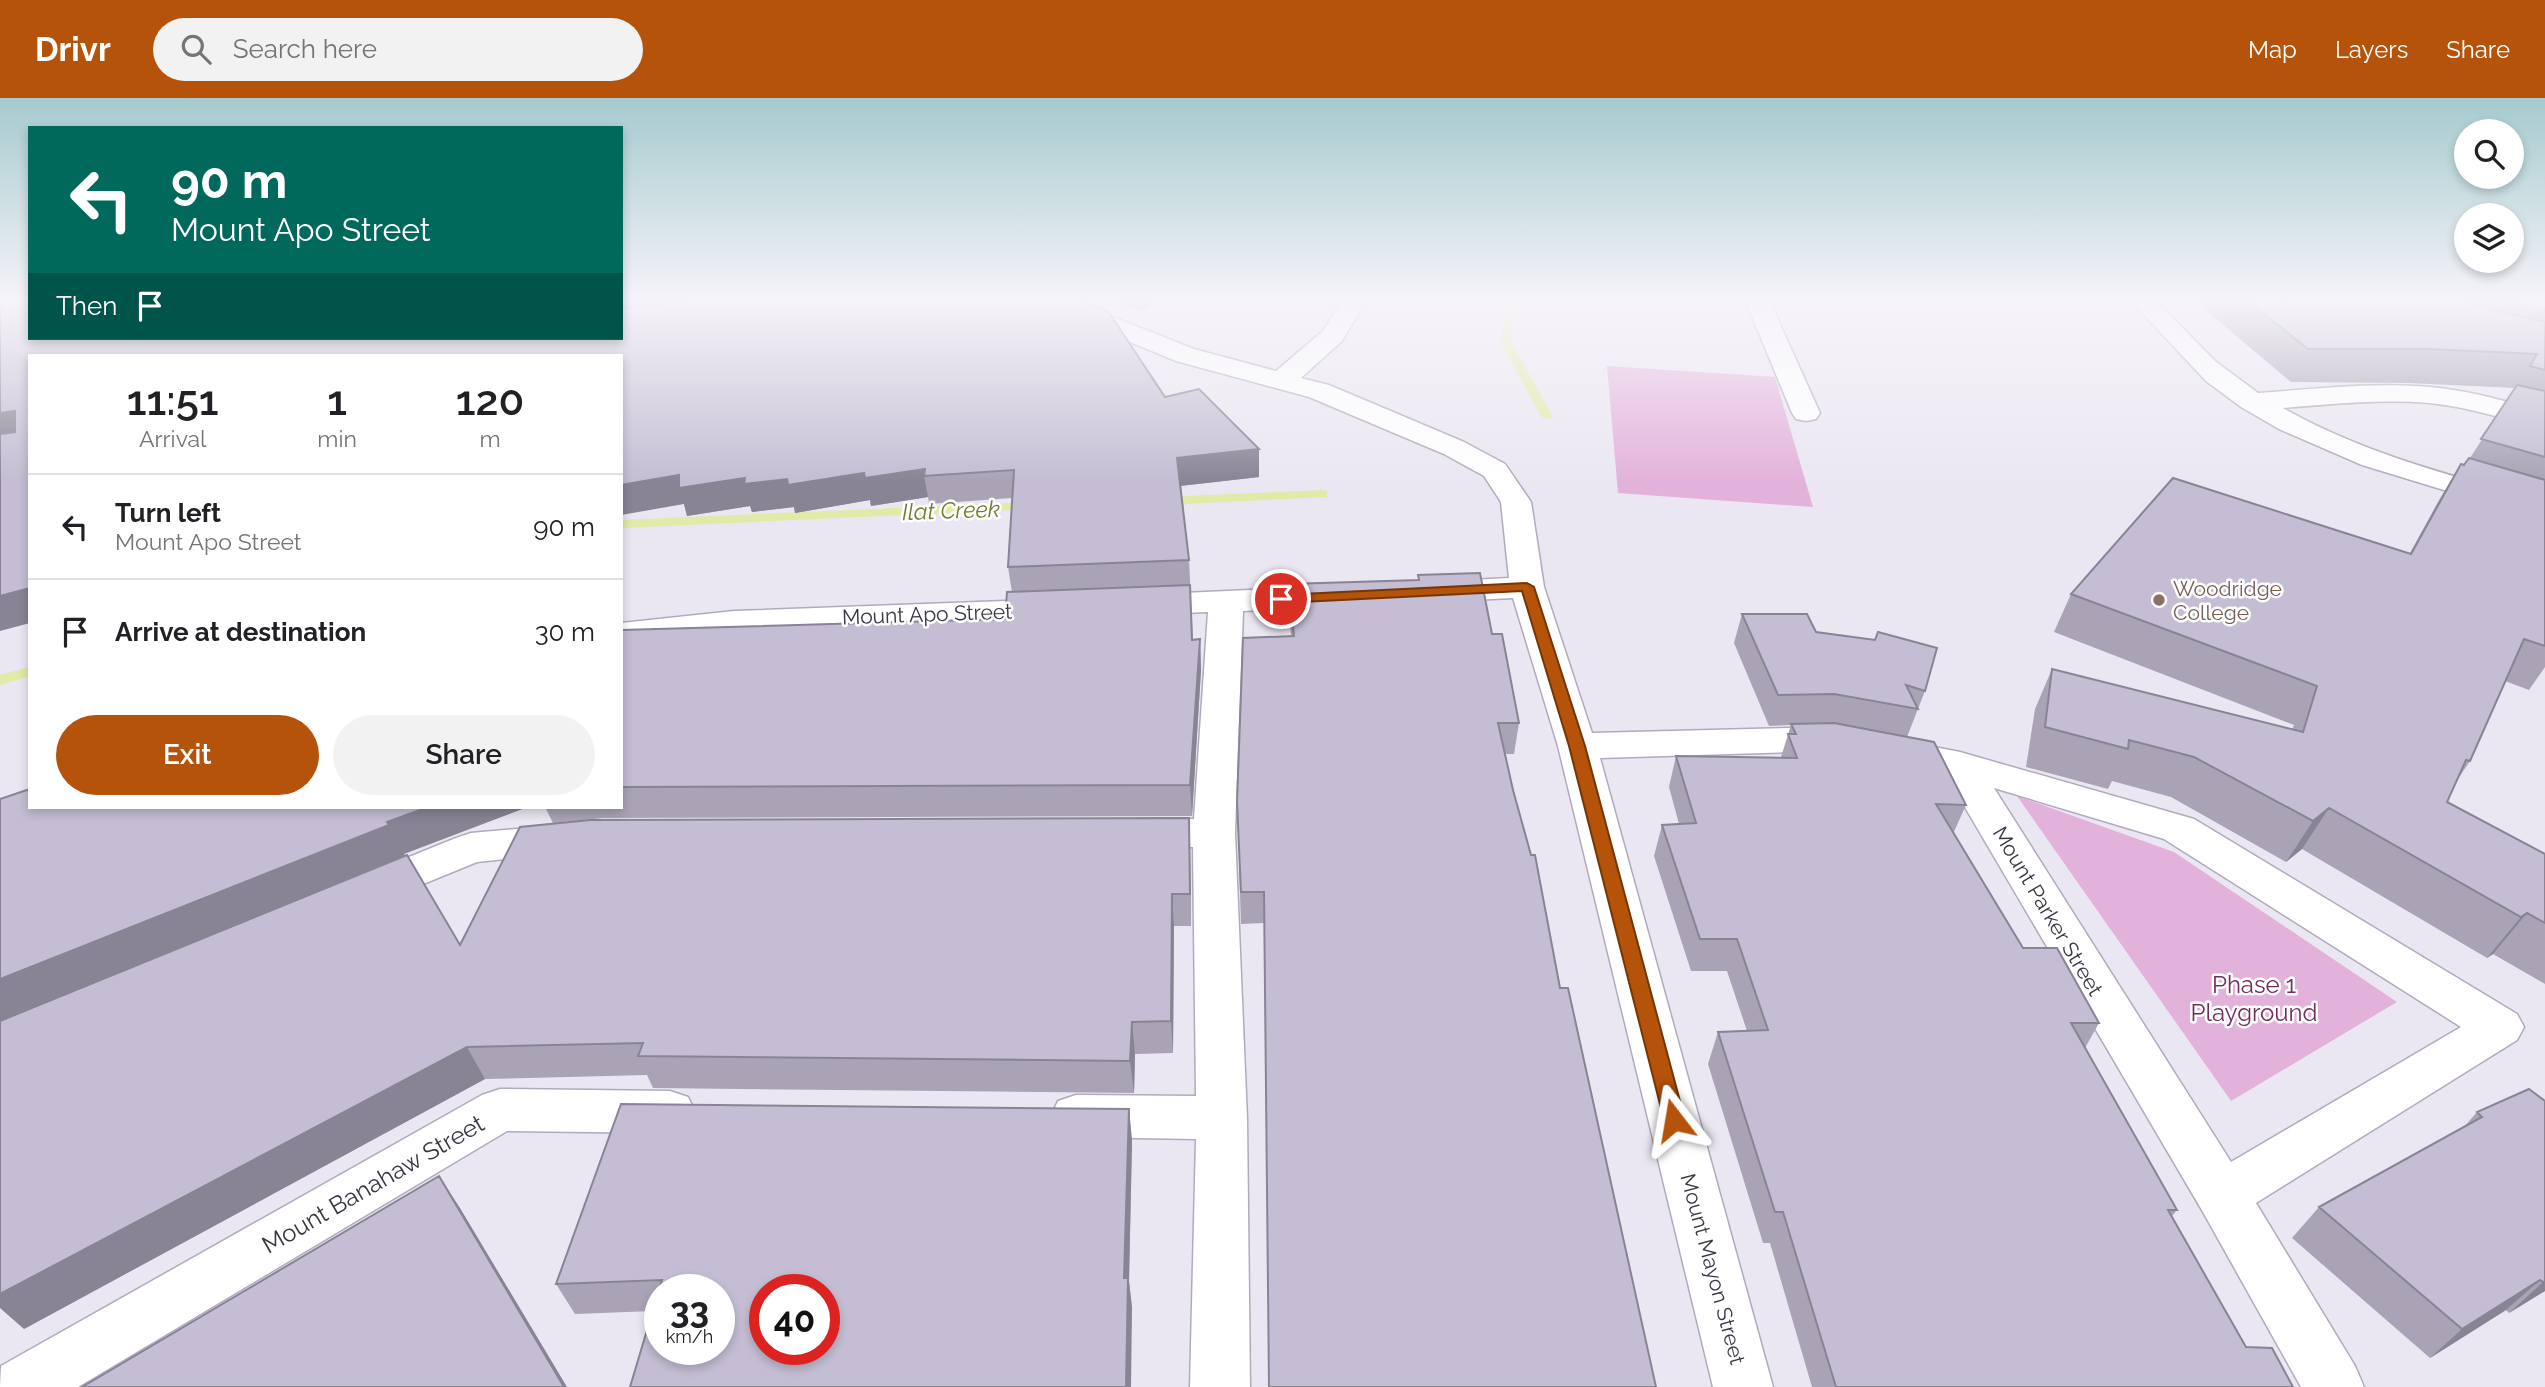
<!DOCTYPE html>
<style>
:root{--surface:#fff;--page:#f2f2f2;--text:#202124;--muted:#757577;--line:#e0e0e0;--accent:#b45309}
body{margin:0;font-family:Raleway,sans-serif;background:var(--page);color:var(--text);height:100vh;display:flex;flex-direction:column;font-size:26px;white-space:nowrap}
*{box-sizing:border-box;margin:0}
p{font-size:23px;color:var(--muted)}
.icon{flex:none;width:38px;height:38px;fill:none;stroke:currentColor;stroke-width:2;stroke-linecap:round;stroke-linejoin:round}
.map{position:relative;flex:1;overflow:hidden}
.side{position:absolute;left:28px;top:256px;width:595px;height:455px;display:flex;flex-direction:column;background:var(--surface);border-radius:0px;box-shadow:0 4px 10px #0003}
.side>*{flex:none}
.banner{position:absolute;left:28px;top:28px;width:595px;height:214px;border-radius:0px;box-shadow:0 4px 10px #0003;background:#00695c;color:#fff;overflow:hidden}
.controls{position:absolute;left:2454px;top:21px;display:grid;gap:14px}
.controls a{display:grid;place-items:center;width:70px;height:70px;border-radius:50%;background:var(--surface);box-shadow:0 4px 10px #0003;font-size:35px}
.speed{position:absolute;left:644px;top:1176px;display:flex;gap:14px;font-size:35px;font-weight:700;text-align:center}
.speed>*{display:grid;place-content:center;width:91px;height:91px;border-radius:50%;background:var(--surface);box-shadow:0 4px 10px #0003;line-height:1}
.speed small{font-size:18px;font-weight:400}
.speed .limit{border:10px solid #d22;background:#fff;color:#111}
.pin{position:absolute;display:grid;place-items:center;width:60px;height:60px;color:#fff;margin:-30px;border:4px solid #fff;border-radius:50%;box-shadow:0 2px 7px #0007}
.me{position:absolute;width:77px;margin:-38px;rotate:346deg;stroke-linejoin:round;filter:drop-shadow(0 0 5px #0008)}
.turn{display:flex;align-items:center;gap:24px;height:147px;padding:0 28px;font-size:32px}
.turn .icon{width:91px;height:91px;stroke-width:2.5}
.turn b{display:block;font-size:49px;line-height:60px}
.then{display:flex;align-items:center;height:66px;padding:0 28px;background:#0003;gap:14px;font-size:26px}
.eta{display:flex;justify-content:space-evenly;align-items:center;height:119px;text-align:center}
.eta b{font-size:42px;font-weight:600;line-height:49px}
.button{display:flex;gap:14px;margin-top:auto;padding:14px 28px}
.button a{flex:1;height:80px;border-radius:42px;background:var(--accent);color:#fff;font-size:28px;font-weight:600;line-height:80px;text-align:center}
.button a+a{background:var(--page);color:var(--text)}
ul{padding:0;list-style:none}
li{display:flex;align-items:center;gap:21px;height:105px;padding:0 28px;border-top:2px solid var(--line)}
li div{flex:1}
li b{display:block;font-size:26px}
li em{font-style:normal}
header{display:flex;align-items:center;gap:42px;box-sizing:border-box;height:98px;padding:0 35px;background:var(--accent);color:#fff}
header strong{font-size:33px}
nav{display:flex;gap:38px;margin-inline-start:auto;font-size:24px}
.search{width:490px;height:63px;background:var(--page);display:flex;align-items:center;gap:18px;box-sizing:border-box;padding:0 24px;border-radius:38px;color:var(--muted);font-size:26px}
.map>svg:first-child{display:block}
.green{fill:#e3b2db}
.lines{fill:none;stroke-linecap:round;stroke-linejoin:round}
.stream{fill:#e2eaa7;fill-rule:evenodd}
.minor-casing{stroke:#b1aabd;stroke-width:3}
.minor{fill:#fff;fill-rule:evenodd}
.wall{fill:#a9a3b5}
.shaded-wall{fill:#898494}
.building{fill:#c4bdd3;stroke:#898494;stroke-width:2;fill-rule:evenodd}
.route{fill:#b45309;stroke:#753606;stroke-width:2}
.education-dot{fill:#8d6e63;stroke:#fff;stroke-width:2.5}
.labels{text-anchor:middle;dominant-baseline:central;stroke-width:5;stroke-linejoin:round;paint-order:stroke}
.education-label{font-size:21px;fill:#785e54;stroke:#fff;text-anchor:start}
.street-label{font-size:21px;fill:#3b3644;stroke:#fff}
.water-label{font-size:23px;font-style:italic;fill:#707b2c;stroke:#fff}
.near-park-label{font-size:24px;fill:#712e5a;stroke:#fff}
.near-street-label{font-size:24px;fill:#3b3644;stroke:#fff}
</style>
<header>
<strong>Drivr</strong>
<div class="search"><svg class="icon" aria-label="search" viewBox="0 0 24 24"><circle cx="10" cy="10" r="6"/><path d="M15 15l6 6"/></svg>Search here</div>
<nav><a>Map</a><a>Layers</a><a>Share</a></nav>
</header>
<div class="map">
<svg width="2545" height="1289" viewBox="0 0 2545 1289">
<rect width="100%" height="100%" fill="#ebe7f2"/>
<path class="green" d="M 1607,268 L 1775,279 L 1813,409 L 1618,395 Z
M 2017,698 L 2174,754 L 2397,904 L 2231,1003 Z"/>
<g class="lines">
<path class="stream" d="M 1506,204 L 1516,204 L 1511,244 L 1553,319 L 1551,321 L 1541,319 L 1501,244 Z
M 1323,392 L 1327,393 L 1327,399 L 1161,407 L 1155,403 L 1161,399 Z
M 1030,404 L 1034,405 L 1034,411 L 621,430 L 621,422 Z
M 30,569 L 30,578 L 0,587 L 0,577 Z"/>
<g class="minor-casing">
<path id="minor" d="M 1043,204 L 1075,204 L 1194,251 L 1276,273 L 1323,233 L 1341,204 L 1365,204 L 1342,243 L 1301,280 L 1329,287 L 1464,344 L 1505,366 L 1531,404 L 1544,489 L 1592,635 L 1824,629 L 1852,635 L 1857,644 L 1852,653 L 1838,656 L 1824,653 L 1600,660 L 1773,1289 L 1713,1289 L 1558,648 L 1513,500 L 1432,504 L 1420,501 L 1415,494 L 1420,487 L 1432,484 L 1509,480 L 1501,404 L 1484,378 L 1444,356 L 1309,299 L 1176,263 L 1046,209 Z
M 1746,204 L 1770,204 L 1820,315 L 1816,321 L 1806,323 L 1796,321 L 1792,315 Z
M 2132,204 L 2157,204 L 2215,263 L 2258,295 C 2315,291 2373,284 2430,289 C 2469,292 2507,304 2545,314 L 2545,331 C 2507,322 2469,309 2429,305 C 2380,301 2332,306 2283,310 C 2364,356 2456,379 2545,404 L 2545,423 L 2362,367 L 2279,331 L 2241,309 L 2206,283 Z
M 1340,488 L 1352,491 L 1357,498 L 1352,505 L 1340,508 L 1243,513 L 1235,735 L 1247,1020 L 1250,1289 L 1190,1289 L 1196,1041 L 1076,1039 L 1058,1033 L 1051,1018 L 1058,1003 L 1076,997 L 1196,998 L 1193,749 L 1138,749 L 1123,745 L 1117,735 L 1123,725 L 1138,721 L 1194,721 L 1208,514 L 1138,517 L 1126,514 L 1121,507 L 1126,500 L 1138,497 Z
M 1057,501 L 1069,504 L 1074,511 L 1069,518 L 1057,521 L 734,533 L 621,546 L 621,525 L 734,513 Z
M 1893,641 L 1960,654 L 2194,721 L 2517,916 L 2524,929 L 2517,942 L 2256,1105 L 2355,1268 L 2364,1289 L 2301,1289 L 2203,1114 L 1946,677 L 1879,663 L 1874,654 L 1879,645 ZM 1994,690 L 2164,741 L 2461,929 L 2231,1064 Z
M 563,727 L 578,731 L 584,741 L 578,751 L 563,755 L 477,764 L 367,809 L 352,804 L 345,793 L 352,782 L 456,740 L 471,735 Z
M 500,991 L 670,993 L 688,999 L 695,1014 L 688,1029 L 670,1035 L 507,1033 L 78,1289 L 0,1289 L 1,1268 L 482,997 Z"/>
</g>
<use href="#minor" class="minor"/>
</g>
<path class="wall" d="M 0,204 L 621,240 L 621,204 L 1089,204 L 1090,206 L 1165,299 L 1259,351 L 1259,379 L 1181,388 L 1189,462 L 1193,542 L 1200,541 L 1201,572 L 1192,718 L 603,720 L 553,725 L 545,709 L 621,709 L 621,532 L 1005,521 L 1012,494 L 1008,469 L 1012,400 L 929,406 L 928,399 L 871,408 L 870,402 L 795,415 L 794,409 L 752,414 L 750,408 L 687,418 L 684,406 L 30,257 Z
M 1117,204 L 1160,204 L 1138,213 Z
M 2196,204 L 2545,204 L 2545,569 L 2529,592 L 2505,583 L 2470,663 L 2458,681 L 2447,704 L 2545,756 L 2545,886 L 2493,856 L 2487,860 L 2302,751 L 2286,764 L 2171,699 L 2112,683 L 2108,691 L 2026,669 L 2035,611 L 2052,571 L 2292,632 L 2294,627 L 2054,534 L 2071,496 L 2410,455 L 2439,402 L 2461,366 L 2464,367 L 2470,360 L 2515,290 L 2409,285 L 2291,284 Z
M 1418,477 L 1492,536 L 1519,625 L 1514,656 L 1505,656 L 1656,1289 L 1264,825 L 1241,826 L 1237,704 L 1291,538 L 1289,515 L 1289,486 L 1418,482 Z
M 1742,516 L 1816,534 L 1925,593 L 1907,639 L 1966,707 L 1953,736 L 2023,850 L 2099,925 L 2085,950 L 2177,1112 L 2172,1118 L 2246,1249 L 2293,1289 L 1812,1289 L 1770,1145 L 1763,1145 L 1708,966 L 1718,934 L 1747,933 L 1727,873 L 1691,873 L 1654,758 L 1662,727 L 1679,726 L 1669,689 L 1676,658 L 1781,659 L 1791,627 L 1769,628 L 1734,545 Z
M 1190,752 L 1191,828 L 1174,828 L 1173,955 L 1135,956 L 1134,995 L 653,990 L 647,977 L 485,981 L 24,1231 L 404,756 L 460,847 Z
M 2545,1003 L 2545,1193 L 2509,1215 L 2506,1212 L 2430,1260 L 2292,1140 L 2319,1109 L 2464,1029 L 2477,1014 Z
M 1129,1011 L 1132,1043 L 1129,1183 L 1132,1210 L 653,1213 L 575,1216 L 556,1186 Z"/>
<path class="shaded-wall" d="M 621,204 L 708,204 L 621,216 Z
M 1137,204 L 1160,204 L 1138,213 Z
M 15,313 L 30,337 L 0,344 L 0,315 Z
M 1259,351 L 1259,379 L 1179,388 L 1177,360 Z
M 925,371 L 924,378 L 928,399 L 871,408 L 870,402 L 795,415 L 794,409 L 752,414 L 750,408 L 687,418 L 684,406 L 621,417 L 621,387 L 679,377 L 787,381 L 864,375 Z
M 30,490 L 30,525 L 0,533 L 0,498 Z
M 1200,541 L 1201,572 L 1192,718 L 1190,687 Z
M 428,709 L 528,709 L 404,756 L 406,758 L 0,924 L 0,881 L 387,724 Z
M 2329,710 L 2302,751 L 2286,764 L 2313,723 Z
M 1189,720 L 1190,752 L 1191,828 L 1190,796 Z
M 1172,796 L 1174,828 L 1173,955 L 1171,923 Z
M 2527,815 L 2493,856 L 2487,860 L 2521,819 Z
M 1132,924 L 1135,956 L 1134,995 L 1130,963 Z
M 467,949 L 485,981 L 24,1231 L 0,1210 L 0,1196 Z
M 1129,1011 L 1132,1043 L 1129,1183 L 1132,1210 L 1131,1289 L 1126,1289 L 1124,1180 Z
M 439,1078 L 460,1110 L 567,1289 L 564,1289 Z
M 2540,1182 L 2506,1212 L 2430,1260 L 2462,1231 Z
M 2545,1183 L 2545,1193 L 2509,1215 L 2543,1184 Z"/>
<path class="building" d="M 0,204 L 30,204 L 30,240 L 621,240 L 621,211 L 687,204 L 1084,204 L 1108,213 L 1165,299 L 1199,291 L 1259,351 L 1177,360 L 1189,462 L 1008,469 L 1014,372 L 924,378 L 925,371 L 865,380 L 864,375 L 788,387 L 787,381 L 744,386 L 745,380 L 679,390 L 679,377 L 621,387 L 621,257 L 30,257 L 30,490 L 0,498 L 0,336 L 15,334 L 15,313 L 0,315 Z
M 2249,204 L 2460,204 L 2545,224 L 2545,272 L 2530,268 L 2537,256 L 2427,251 L 2308,251 Z
M 2507,204 L 2545,204 L 2545,213 Z
M 2517,287 L 2545,293 L 2545,359 L 2481,341 Z
M 2469,360 L 2545,382 L 2545,548 L 2524,541 L 2470,663 L 2466,662 L 2447,704 L 2545,756 L 2545,825 L 2527,815 L 2521,819 L 2329,710 L 2313,723 L 2194,659 L 2129,642 L 2128,651 L 2045,629 L 2052,571 L 2303,634 L 2317,588 L 2071,496 L 2173,380 L 2411,456 L 2461,366 L 2464,367 Z
M 1480,475 L 1492,536 L 1502,536 L 1519,625 L 1498,625 L 1513,692 L 1531,757 L 1535,757 L 1560,890 L 1568,890 L 1656,1289 L 1269,1289 L 1264,794 L 1241,794 L 1237,704 L 1243,540 L 1294,538 L 1289,486 L 1419,482 L 1418,477 Z
M 1190,487 L 1192,542 L 1200,541 L 1190,687 L 621,689 L 621,532 L 1005,521 L 1007,494 Z
M 1742,516 L 1807,516 L 1816,534 L 1875,542 L 1878,534 L 1937,550 L 1925,593 L 1906,587 L 1918,611 L 1834,596 L 1778,597 Z
M 1834,625 L 1934,644 L 1966,707 L 1936,706 L 2023,850 L 2057,850 L 2099,925 L 2071,925 L 2177,1112 L 2168,1112 L 2246,1249 L 2272,1250 L 2293,1289 L 1836,1289 L 1783,1114 L 1775,1114 L 1718,934 L 1768,932 L 1737,841 L 1700,841 L 1662,727 L 1696,725 L 1676,658 L 1797,660 L 1788,636 L 1796,636 L 1791,626 Z
M 30,691 L 30,709 L 428,709 L 387,724 L 389,727 L 0,881 L 0,701 Z
M 1189,720 L 1190,796 L 1172,796 L 1171,923 L 1132,924 L 1130,963 L 638,958 L 643,945 L 467,949 L 0,1196 L 0,923 L 407,757 L 460,847 L 520,729 L 590,722 Z
M 2529,991 L 2545,1003 L 2545,1183 L 2543,1184 L 2540,1182 L 2462,1231 L 2319,1109 L 2482,1019 L 2477,1014 Z
M 621,1006 L 1129,1011 L 1124,1180 L 1128,1180 L 1126,1289 L 630,1289 L 662,1182 L 556,1186 ZM 660,1192 L 719,1192 L 719,1251 L 660,1251 ZM 765,1192 L 824,1192 L 824,1251 L 765,1251 Z
M 439,1078 L 564,1289 L 82,1289 Z"/>
<linearGradient id="sky" x2="0" y2="1"><stop stop-color="#a5cace"/><stop offset="0.53" stop-color="#f6f4f9"/><stop offset="1" stop-color="#f6f4f9" stop-opacity="0"/></linearGradient>
<rect width="2545" height="384" fill="url(#sky)"/>
<path class="route" d="M 1527,485 L 1534,489 L 1585,648 L 1685,1022 L 1682,1028 L 1674,1031 L 1667,1028 L 1664,1022 L 1569,648 L 1522,493 L 1281,505 L 1274,501 L 1281,497 Z"/>
<circle class="education-dot" cx="2159" cy="502" r="7"/>
<g class="labels">
<g class="education-label">
<text x="2173" y="490">Woodridge<tspan x="2173" dy="24">College</tspan></text>
</g>
<g class="street-label">
<text transform="translate(927 516) rotate(-2)">Mount Apo Street</text>
<text transform="translate(2048 813) rotate(59)">Mount Parker Street</text>
<text transform="translate(1713 1171) rotate(75)">Mount Mayon Street</text>
</g>
<g class="water-label">
<text transform="translate(951 412) rotate(-2)">Ilat Creek</text>
</g>
<g class="near-park-label">
<text x="2254" y="886">Phase 1<tspan x="2254" dy="28">Playground</tspan></text>
</g>
<g class="near-street-label">
<text transform="translate(373 1086) rotate(-30)">Mount Banahaw Street</text>
</g>
</g>
</svg>
<div class="controls">
<a><svg class="icon" aria-label="search" viewBox="0 0 24 24"><circle cx="10" cy="10" r="6"/><path d="M15 15l6 6"/></svg></a>
<a><svg class="icon" aria-label="layers" viewBox="0 0 24 24"><path d="M12 4l9 5-9 5-9-5zM3 14l9 5 9-5"/></svg></a>
</div>
<div class="speed"><div>33<small>km/h</small></div><div class="limit">40</div></div>
<div class="pin" style="left:1281px;top:501px;background:#d93025"><svg class="icon" aria-label="arrive" viewBox="0 0 24 24"><path d="M6 21V4h12l-3 4 3 4H6"/></svg></div>
<svg class="me" style="left:1674px;top:1022px" viewBox="-20 -20 40 40"><path d="M0-17L14 15 0 8-14 15z" fill="#b45309" stroke="#fff" stroke-width="4"/></svg>
<div class="banner">
<div class="turn"><svg class="icon" aria-label="left" viewBox="0 0 24 24"><path d="M17 20v-9H6M10 6l-5 5 5 5"/></svg><div><b>90 m</b>Mount Apo Street</div></div>
<div class="then">Then<svg class="icon" aria-label="arrive" viewBox="0 0 24 24"><path d="M6 21V4h12l-3 4 3 4H6"/></svg></div>
</div>
<section class="side">
<div class="eta">
<div><b>11:51</b><p>Arrival</p></div>
<div><b>1</b><p>min</p></div>
<div><b>120</b><p>m</p></div>
</div>
<ul>
<li><svg class="icon" aria-label="left" viewBox="0 0 24 24"><path d="M17 20v-9H6M10 6l-5 5 5 5"/></svg><div><b>Turn left</b><p>Mount Apo Street</p></div><em>90 m</em></li>
<li><svg class="icon" aria-label="arrive" viewBox="0 0 24 24"><path d="M6 21V4h12l-3 4 3 4H6"/></svg><div><b>Arrive at destination</b></div><em>30 m</em></li>
</ul>
<div class="button"><a>Exit</a><a>Share</a></div>
</section>
</div>
